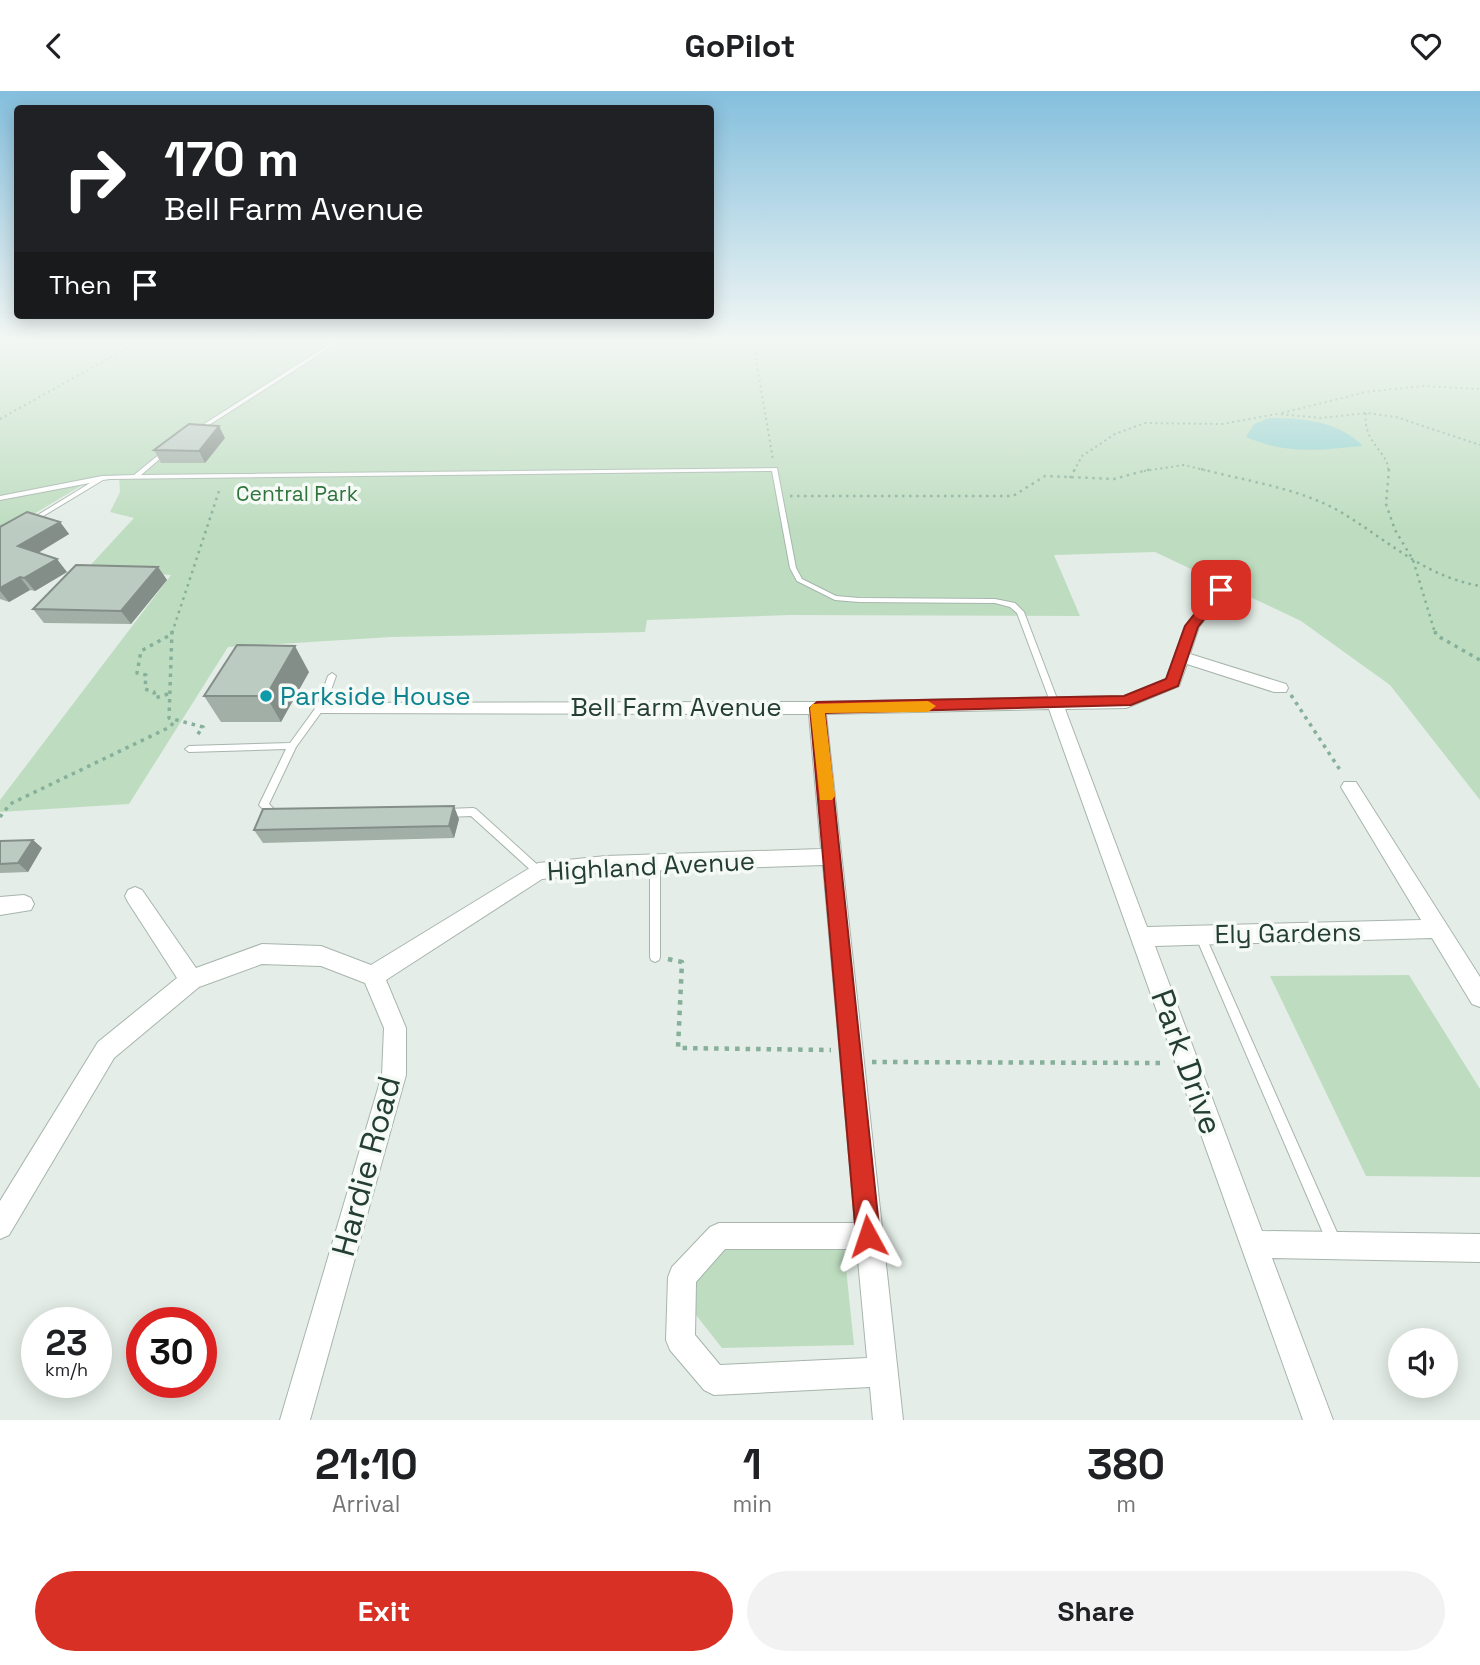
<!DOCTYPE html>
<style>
:root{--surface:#fff;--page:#f2f2f2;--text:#202124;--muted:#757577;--accent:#d93025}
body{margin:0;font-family:"Space Grotesk",sans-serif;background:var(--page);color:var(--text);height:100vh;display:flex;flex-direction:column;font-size:26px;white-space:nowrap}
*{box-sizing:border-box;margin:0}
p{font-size:23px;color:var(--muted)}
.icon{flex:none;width:38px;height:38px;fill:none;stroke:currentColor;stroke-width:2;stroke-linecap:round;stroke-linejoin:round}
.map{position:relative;height:1329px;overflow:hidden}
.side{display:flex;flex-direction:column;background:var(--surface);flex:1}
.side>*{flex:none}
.banner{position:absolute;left:14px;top:14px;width:700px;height:214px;border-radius:7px;box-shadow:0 4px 18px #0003;background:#202124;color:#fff;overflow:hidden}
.fabs{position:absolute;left:1388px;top:1237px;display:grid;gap:14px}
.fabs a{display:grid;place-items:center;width:70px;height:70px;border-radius:50%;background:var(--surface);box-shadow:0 4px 18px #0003;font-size:35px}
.speed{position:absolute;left:21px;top:1216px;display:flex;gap:14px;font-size:35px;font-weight:700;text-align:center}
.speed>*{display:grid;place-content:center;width:91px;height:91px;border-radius:50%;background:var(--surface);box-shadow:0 4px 18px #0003;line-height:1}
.speed small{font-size:18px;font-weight:400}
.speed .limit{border:10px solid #d22;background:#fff;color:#111}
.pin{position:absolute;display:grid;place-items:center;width:60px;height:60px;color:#fff;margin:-30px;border-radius:14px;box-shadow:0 4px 10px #0006}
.me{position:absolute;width:77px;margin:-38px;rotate:355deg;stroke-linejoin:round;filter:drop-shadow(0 0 5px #0008)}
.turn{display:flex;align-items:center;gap:24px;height:147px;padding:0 35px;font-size:32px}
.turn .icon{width:91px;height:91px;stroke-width:2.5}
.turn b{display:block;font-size:49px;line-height:60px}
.then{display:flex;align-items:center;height:66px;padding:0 35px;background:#0003;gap:14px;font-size:26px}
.eta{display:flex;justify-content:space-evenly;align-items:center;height:119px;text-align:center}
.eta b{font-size:42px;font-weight:600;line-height:49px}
.button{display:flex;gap:14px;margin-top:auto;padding:14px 35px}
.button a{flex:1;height:80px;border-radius:42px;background:var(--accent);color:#fff;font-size:28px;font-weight:600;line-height:80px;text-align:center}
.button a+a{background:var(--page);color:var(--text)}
header{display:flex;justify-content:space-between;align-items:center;height:91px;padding:0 35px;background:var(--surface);font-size:32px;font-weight:600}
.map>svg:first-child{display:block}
.green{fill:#beddc0}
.water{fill:#8fd0cc}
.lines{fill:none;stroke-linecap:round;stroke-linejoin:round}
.lane-casing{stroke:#a7b5ad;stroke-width:2}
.street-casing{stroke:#a7b5ad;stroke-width:2}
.path-far3{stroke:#86b099;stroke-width:2;stroke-dasharray:2 3.5;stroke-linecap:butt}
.path-far2{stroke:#86b099;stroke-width:2.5;stroke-dasharray:2.5 4.5;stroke-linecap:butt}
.path-far1{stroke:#86b099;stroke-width:3.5;stroke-dasharray:3.5 5;stroke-linecap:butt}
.path{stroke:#86b099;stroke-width:4.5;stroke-dasharray:4.5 6;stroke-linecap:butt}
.lane{fill:#fff;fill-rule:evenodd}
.street{fill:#fff;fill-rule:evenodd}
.wall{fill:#a2afa7}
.shaded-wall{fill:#848e88}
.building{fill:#bccbc2;stroke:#848e88;stroke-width:2}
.route{fill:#d93025;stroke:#8d1f18;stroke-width:2}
.slow{fill:#f59e0b}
.culture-dot{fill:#0f9aa8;stroke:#f5faf6;stroke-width:2.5}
.labels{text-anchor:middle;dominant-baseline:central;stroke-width:7;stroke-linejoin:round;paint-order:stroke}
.far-park-label{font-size:21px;fill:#2f743b;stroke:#f5faf6}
.culture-label{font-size:26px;fill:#0d838f;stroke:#f5faf6;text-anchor:start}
.street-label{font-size:26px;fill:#243e32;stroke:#f5faf6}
.near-street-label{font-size:32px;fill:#243e32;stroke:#f5faf6}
</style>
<header><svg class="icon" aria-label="back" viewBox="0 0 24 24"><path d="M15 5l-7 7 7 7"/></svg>GoPilot<svg class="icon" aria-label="heart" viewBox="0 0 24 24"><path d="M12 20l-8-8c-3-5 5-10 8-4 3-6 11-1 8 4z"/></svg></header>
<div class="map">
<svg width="1480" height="1329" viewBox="0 0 1480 1329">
<rect width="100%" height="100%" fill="#e4ede7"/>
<path class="green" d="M 0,251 L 1480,251 L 1480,709 L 1390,594 L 1301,530 L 1155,461 L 1054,464 L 1080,525 L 789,524 L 647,529 L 645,541 L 391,546 L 228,556 L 129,713 L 0,721 L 0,709 L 171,484 L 86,479 L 134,427 L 110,421 L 120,401 L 119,386 L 91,389 L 0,443 Z
M 1409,884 L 1480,998 L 1480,1086 L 1366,1085 L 1270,885 Z
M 724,1158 L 844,1158 L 854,1254 L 722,1257 L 696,1224 L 695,1183 Z"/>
<path class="water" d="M 1269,327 C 1303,327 1338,330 1363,355 C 1321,359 1287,364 1246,346 L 1254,333 Z"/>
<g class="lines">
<g class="lane-casing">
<path id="lane" d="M 333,251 L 339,251 L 198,341 L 193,340 Z
M 167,357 L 170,359 L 169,360 L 141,384 L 777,377 L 796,477 L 802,488 L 836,505 L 859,507 L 995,508 L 1015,512 L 1024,521 L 1059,613 L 1055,616 L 1051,613 L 1017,522 L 1010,516 L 995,512 L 859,511 L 835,509 L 797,490 L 790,477 L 772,380 L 110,388 L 103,389 L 30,433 L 28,432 L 28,430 L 90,392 L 0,409 L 0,405 L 102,385 L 134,384 Z
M 332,582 L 336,585 L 325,616 L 296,656 L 269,713 L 281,725 L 279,728 L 273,728 L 259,714 L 286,658 L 189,661 L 185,658 L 189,655 L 290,652 L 317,615 L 328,585 Z
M 473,717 L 476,718 L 541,777 L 543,780 L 541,783 L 538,784 L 535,783 L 471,725 L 447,726 L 444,725 L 442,722 L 444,719 L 447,718 Z
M 655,769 L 658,770 L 660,773 L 660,866 L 659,869 L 655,871 L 651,869 L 650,866 L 650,773 L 652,770 Z
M 1200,839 L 1204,841 L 1205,844 L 1339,1146 L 1341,1151 L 1339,1156 L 1334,1158 L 1329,1156 L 1195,844 L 1196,841 Z"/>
</g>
<g class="street-casing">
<path id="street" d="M 1221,495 L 1228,499 L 1199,536 L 1190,563 L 1286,593 L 1288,597 L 1286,601 L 1274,601 L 1187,573 L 1179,595 L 1126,617 L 1065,618 L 1147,836 L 1421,829 L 1341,696 L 1344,691 L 1356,691 L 1480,886 L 1480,916 L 1472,913 L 1432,847 L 1155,855 L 1262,1140 L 1480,1143 L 1480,1171 L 1272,1167 L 1333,1329 L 1303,1329 L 1049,618 L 826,623 L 903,1329 L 873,1329 L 870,1296 L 714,1304 L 704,1299 L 670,1259 L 666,1249 L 668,1186 L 672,1176 L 710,1136 L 719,1132 L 855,1132 L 823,774 L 606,781 L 542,788 L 386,889 L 406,937 L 406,984 L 310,1329 L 280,1329 L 382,984 L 384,937 L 365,892 L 321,875 L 262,873 L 199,896 L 114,967 L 9,1144 L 0,1148 L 0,1110 L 98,951 L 177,887 L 128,811 L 125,805 L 128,799 L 135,796 L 142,799 L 196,877 L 262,853 L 321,855 L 371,874 L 538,772 L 606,765 L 821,758 L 809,623 L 321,622 L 313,616 L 315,612 L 817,611 L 1124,605 L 1166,588 L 1185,535 L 1216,496 ZM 725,1158 L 857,1158 L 867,1267 L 720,1274 L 695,1244 L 696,1191 Z
M 24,804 L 31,807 L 34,813 L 31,819 L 0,824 L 0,806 Z"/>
</g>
<path class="path-far3" d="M 753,251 L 773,369
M 1282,322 L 1366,301 L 1423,295 L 1480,298
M 1366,322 C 1362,352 1390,362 1388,380
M 0,328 L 138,251
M 1074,380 L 1082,365 L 1115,343 L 1145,332 L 1222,333 L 1277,323 L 1321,327 L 1366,322 L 1396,326 L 1480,354
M 1144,380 L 1184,374 L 1208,380"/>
<path class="path-far2" d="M 1201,378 C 1246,390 1298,397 1339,420 C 1388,449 1423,485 1480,495
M 1389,378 L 1386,413 L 1395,439 L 1413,469 L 1435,542
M 1070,387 L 1075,378
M 790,405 L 1013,405 L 1045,385 L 1114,388 L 1151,378
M 172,542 L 220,397"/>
<path class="path-far1" d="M 172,540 L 169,627 L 203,636 L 195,647
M 1435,540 L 1436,544 L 1480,569
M 168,603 L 155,607 L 154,601 L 145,598 L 146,584 L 137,582 L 141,560 L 172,543
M 1291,604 L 1342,682
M 0,726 L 10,713 L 170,636 L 176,628"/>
<path class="path" d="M 668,868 L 682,871 L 678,957 L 831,959
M 872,971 L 1165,972"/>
<use href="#lane" class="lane"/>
<use href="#street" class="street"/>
</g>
<path class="wall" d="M 225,347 L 205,372 L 161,372 L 154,359 Z
M 60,431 L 69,443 L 38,462 L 67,481 L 35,500 L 30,499 L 9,511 L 0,508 L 0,436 Z
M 158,476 L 167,489 L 131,533 L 44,532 L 33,518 Z
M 309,581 L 281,631 L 221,631 L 204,605 Z
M 459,728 L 454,747 L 263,752 L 254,739 Z
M 33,749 L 42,757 L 28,781 L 0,782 L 0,750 Z"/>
<path class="shaded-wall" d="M 219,335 L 225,347 L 205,372 L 199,360 Z
M 60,431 L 69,443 L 28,468 L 18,455 Z
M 57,468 L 67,481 L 35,500 L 24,487 Z
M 158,476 L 167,489 L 131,533 L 121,520 Z
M 20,486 L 30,499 L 9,511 L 0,500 L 0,497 Z
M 295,555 L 309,581 L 281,631 L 266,605 Z
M 454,715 L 459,728 L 454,747 L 449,735 Z
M 33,749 L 42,757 L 28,781 L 18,772 Z"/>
<path class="building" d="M 189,333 L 219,335 L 199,360 L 154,359 Z
M 27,421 L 60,431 L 18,455 L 57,468 L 24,487 L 20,486 L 0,497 L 0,436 Z
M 76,474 L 158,476 L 121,520 L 33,518 Z
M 237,554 L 295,555 L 266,605 L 204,605 Z
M 454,715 L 449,735 L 254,739 L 263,718 Z
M 33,749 L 18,772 L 0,773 L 0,750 Z"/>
<linearGradient id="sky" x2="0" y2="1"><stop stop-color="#84bfdd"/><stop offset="0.57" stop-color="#f3f7f4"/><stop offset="1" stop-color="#f3f7f4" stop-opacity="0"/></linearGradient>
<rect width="1480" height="437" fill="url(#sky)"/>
<path class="route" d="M 1221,495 L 1227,499 L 1198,536 L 1178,595 L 1131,614 L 825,622 L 880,1145 L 877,1154 L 868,1158 L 860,1154 L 856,1145 L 810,617 L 817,611 L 1124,605 L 1166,588 L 1185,535 L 1216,496 Z"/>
<path class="slow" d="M 928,610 L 936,615 L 928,621 L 825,622 L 835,705 L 832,709 L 820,709 L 810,617 L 812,613 Z"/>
<circle class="culture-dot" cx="266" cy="605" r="7"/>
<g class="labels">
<g class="far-park-label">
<text x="297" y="402">Central Park</text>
</g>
<g class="culture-label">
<text x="280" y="605">Parkside House</text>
</g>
<g class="street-label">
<text x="676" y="616">Bell Farm Avenue</text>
<text transform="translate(651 775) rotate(-3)">Highland Avenue</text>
<text transform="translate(1288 842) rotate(-1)">Ely Gardens</text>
</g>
<g class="near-street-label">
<text transform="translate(1187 971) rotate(70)">Park Drive</text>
<text transform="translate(366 1075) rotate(-75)">Hardie Road</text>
</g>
</g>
</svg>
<div class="fabs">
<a><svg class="icon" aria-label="sound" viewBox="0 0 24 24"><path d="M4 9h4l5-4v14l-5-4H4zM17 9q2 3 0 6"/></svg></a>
</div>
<div class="speed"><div>23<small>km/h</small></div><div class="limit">30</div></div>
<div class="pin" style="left:1221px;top:499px;background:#d93025"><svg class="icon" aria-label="arrive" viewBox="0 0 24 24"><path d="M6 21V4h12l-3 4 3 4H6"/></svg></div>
<svg class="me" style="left:868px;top:1145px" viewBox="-20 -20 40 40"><path d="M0-17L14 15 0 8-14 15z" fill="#d93025" stroke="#fff" stroke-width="4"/></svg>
<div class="banner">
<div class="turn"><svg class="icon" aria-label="right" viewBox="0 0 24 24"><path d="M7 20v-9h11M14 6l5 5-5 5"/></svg><div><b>170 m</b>Bell Farm Avenue</div></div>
<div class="then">Then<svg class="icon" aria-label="arrive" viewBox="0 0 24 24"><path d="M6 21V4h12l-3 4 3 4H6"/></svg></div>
</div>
</div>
<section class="side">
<div class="eta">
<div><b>21:10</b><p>Arrival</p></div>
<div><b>1</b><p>min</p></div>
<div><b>380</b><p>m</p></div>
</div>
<div class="button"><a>Exit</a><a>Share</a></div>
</section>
